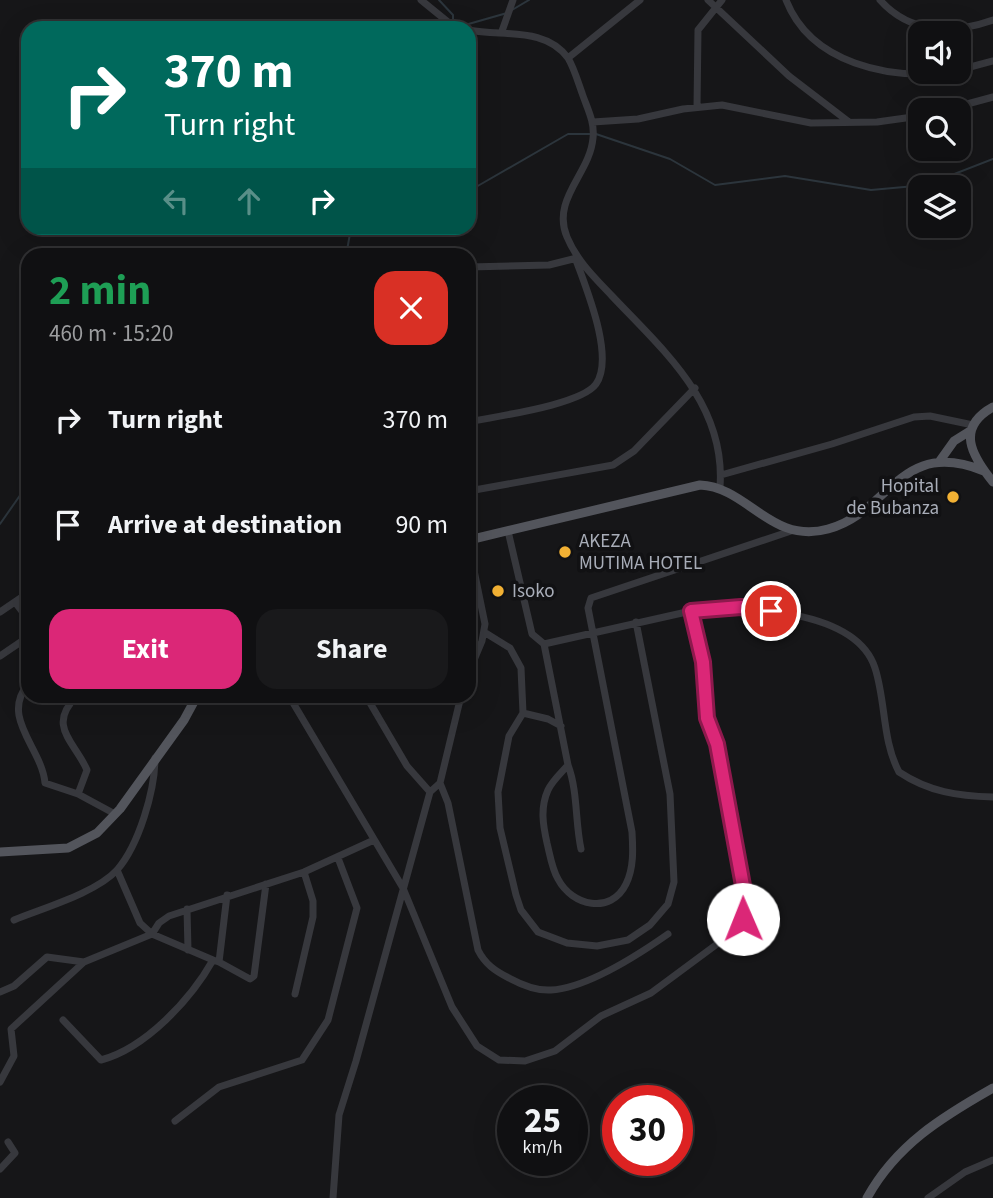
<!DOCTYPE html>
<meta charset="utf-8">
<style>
:root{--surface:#101012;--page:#19191b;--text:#f1f3f6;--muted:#9c9d9f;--line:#303032;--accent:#db2777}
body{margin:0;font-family:"Source Sans 3",sans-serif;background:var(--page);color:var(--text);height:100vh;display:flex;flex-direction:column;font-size:26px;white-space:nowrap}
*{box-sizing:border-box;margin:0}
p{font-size:23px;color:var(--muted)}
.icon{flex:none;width:38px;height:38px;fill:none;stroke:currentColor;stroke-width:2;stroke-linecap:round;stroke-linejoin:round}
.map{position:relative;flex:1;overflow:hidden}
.details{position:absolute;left:21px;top:248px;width:455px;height:455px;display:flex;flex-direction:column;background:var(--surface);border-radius:21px;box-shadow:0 7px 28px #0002,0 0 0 2px var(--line)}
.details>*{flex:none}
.hud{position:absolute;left:21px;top:21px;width:455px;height:214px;border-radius:21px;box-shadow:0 7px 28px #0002,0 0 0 2px var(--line);background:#00695c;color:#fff;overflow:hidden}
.buttons{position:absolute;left:908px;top:21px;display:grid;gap:14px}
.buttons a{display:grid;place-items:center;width:63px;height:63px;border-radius:14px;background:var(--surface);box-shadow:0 7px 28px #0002,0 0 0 2px var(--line);font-size:35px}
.speed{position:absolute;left:497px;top:1085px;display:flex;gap:14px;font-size:35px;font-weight:700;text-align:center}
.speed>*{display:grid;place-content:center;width:91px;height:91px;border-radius:50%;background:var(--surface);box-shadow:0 7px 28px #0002,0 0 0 2px var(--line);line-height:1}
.speed small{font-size:18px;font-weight:400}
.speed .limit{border:10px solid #d22;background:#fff;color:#111}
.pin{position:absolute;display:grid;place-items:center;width:60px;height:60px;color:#fff;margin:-30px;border:4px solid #fff;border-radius:50%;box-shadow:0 2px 7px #0007}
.me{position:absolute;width:77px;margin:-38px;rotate:359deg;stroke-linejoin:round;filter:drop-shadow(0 0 5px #0008)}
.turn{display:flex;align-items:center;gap:24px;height:147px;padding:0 28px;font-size:32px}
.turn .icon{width:91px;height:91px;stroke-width:2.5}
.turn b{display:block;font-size:49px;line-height:60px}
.lanes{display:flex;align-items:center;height:66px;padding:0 28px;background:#0003;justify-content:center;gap:35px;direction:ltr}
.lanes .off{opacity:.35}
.round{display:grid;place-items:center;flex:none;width:74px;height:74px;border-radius:21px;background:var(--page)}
.headline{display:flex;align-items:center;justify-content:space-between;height:119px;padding:0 28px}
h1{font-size:42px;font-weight:700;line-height:52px;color:#1e9e55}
.button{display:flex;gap:14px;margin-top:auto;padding:14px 28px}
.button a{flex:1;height:80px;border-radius:21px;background:var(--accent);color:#fff;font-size:28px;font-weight:700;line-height:80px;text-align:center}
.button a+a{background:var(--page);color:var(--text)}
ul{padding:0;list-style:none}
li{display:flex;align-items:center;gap:21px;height:105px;padding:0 28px}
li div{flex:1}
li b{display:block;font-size:26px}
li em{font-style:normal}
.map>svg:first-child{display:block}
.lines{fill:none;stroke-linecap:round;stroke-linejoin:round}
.stream{stroke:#2c353c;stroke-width:2}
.minor{stroke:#37383d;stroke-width:7}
.major{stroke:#53555c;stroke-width:9}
.route-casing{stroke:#8e194d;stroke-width:18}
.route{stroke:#db2777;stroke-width:12}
.poi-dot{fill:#f2b134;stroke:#111113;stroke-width:2.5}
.labels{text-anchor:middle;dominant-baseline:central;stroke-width:7;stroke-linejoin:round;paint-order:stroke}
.poi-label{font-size:19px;fill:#a8adb8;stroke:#111113;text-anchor:start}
</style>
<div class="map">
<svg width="993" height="1198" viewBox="0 0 993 1198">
<rect width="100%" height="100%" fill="#161618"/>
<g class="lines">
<path class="stream" d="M 439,0 L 453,15 L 453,22
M 512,10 L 529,0
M 465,25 L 507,13
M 596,134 L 670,159 L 715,185 L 785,176 L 871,190 L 926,185 L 993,159
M 469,191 L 568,134 L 590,134
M 346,256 L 351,228
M 0,524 L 28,484"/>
<path class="minor" d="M 421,0 L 448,22 L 462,28
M 708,0 L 789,76 L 849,122
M 786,0 C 811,64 890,80 950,72
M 880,0 C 910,34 953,34 993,20
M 469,30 C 501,37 545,26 568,58 C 574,68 578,82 582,93 C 587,108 595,122 593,138 C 590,174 551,199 567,237 C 577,261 595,278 612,296 C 664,351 726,404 720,487
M 502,31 L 513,0
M 568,58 L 640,0
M 959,70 L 993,61
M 697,107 L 698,30 L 722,0
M 945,110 L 993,97
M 593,122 L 638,119 L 683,109 L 722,105 L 811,123 L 877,122 L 920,116
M 469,267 L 549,265 L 577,258
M 469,422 C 497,416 581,405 596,384 C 615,357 586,288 576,260
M 721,475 L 832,444 L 914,417 L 930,416 L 973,425
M 469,491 L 613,465 L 634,451 L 695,388
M 469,546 L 485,624 L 482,641 L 469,672
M 15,602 L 28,619
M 691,611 C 742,605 856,609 875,668 C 886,702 882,740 899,772 C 929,792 958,796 993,797
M 0,612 L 28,593
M 484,632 L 510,648 L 521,668 L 523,713 L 509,736 L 498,792 L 500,828 L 516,895 L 521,910 L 538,932 L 567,943 L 597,946 L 628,940 L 650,925 L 668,904 L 674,882 L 670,794 L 636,622
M 544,644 L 568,765
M 0,656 L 28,637
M 28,684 C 0,718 42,748 45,783 L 78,794 L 115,814
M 77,696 C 46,726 75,742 87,770 L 78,794
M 289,696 L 403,888 L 452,1007 L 477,1046 L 499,1060 L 525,1061 L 555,1051 L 601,1016 L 651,993 L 736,930 L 746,907 L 717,744 L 707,718 L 703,662 L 691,611 L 544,644 L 532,634 L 508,531
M 366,696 L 407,766 L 430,792
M 523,713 L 548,719 L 561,726
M 440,783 L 448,803 L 478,950 C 485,964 495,971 509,978 C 522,985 537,991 551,990 C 588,988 638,955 668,934
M 581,849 C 575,821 578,792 568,765 C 561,773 552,781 548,790 C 540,808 543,825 547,843 C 550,855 552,869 558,879 C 572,906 611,915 626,884 C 634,868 633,849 632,832 L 588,608 L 591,598 L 794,530
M 117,870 L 140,923 L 152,934 L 159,923 L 169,916 L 304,872 L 374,840
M 187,909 L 188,950
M 14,920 C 43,908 96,893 117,870 C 139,845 155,790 155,758
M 219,962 L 250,979 L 254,976 L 266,884
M 0,992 L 14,986 L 47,957 L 84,962 L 152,934 L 213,960
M 295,994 L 313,917 L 313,901 L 304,872
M 63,1020 L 101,1060 C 146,1048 191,999 213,960 L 219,962 L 227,895
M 0,1082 L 14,1056 L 11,1029 L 84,962
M 175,1121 L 219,1087 L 302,1060 L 328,1020 L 357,908 L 338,858
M 0,1169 L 15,1153 L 8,1142
M 333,1198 L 339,1115 L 356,1061 L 430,792 L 440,783 L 461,696
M 928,1198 L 965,1172 L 993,1160"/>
<path class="major" d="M 993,407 C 955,428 972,456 993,482
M 939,462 L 954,441 L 970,431
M 469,540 L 700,485 C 748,487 771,545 828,529 C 891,512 899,437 984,471
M 0,852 L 68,848 L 97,833 L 120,809 L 184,720 L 197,696
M 867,1198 C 896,1145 942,1117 993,1088"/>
</g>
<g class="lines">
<g class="route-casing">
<path id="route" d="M 743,919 L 746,907 L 744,891 L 717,744 L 707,718 L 703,662 L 691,611 L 741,607 L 771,611"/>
</g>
<use href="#route" class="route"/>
</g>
<g class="poi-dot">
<circle cx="953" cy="497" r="7"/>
<circle cx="565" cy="552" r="7"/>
<circle cx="498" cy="591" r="7"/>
</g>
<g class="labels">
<g class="poi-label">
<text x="939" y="486" text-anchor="end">Hopital<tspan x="939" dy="22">de Bubanza</tspan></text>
<text x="579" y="541">AKEZA<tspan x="579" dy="22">MUTIMA HOTEL</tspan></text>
<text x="512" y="591">Isoko</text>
</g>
</g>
</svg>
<div class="buttons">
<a><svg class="icon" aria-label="sound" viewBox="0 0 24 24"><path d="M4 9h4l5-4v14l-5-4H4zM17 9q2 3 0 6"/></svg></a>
<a><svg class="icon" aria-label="search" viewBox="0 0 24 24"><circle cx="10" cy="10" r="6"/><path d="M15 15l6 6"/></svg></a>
<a><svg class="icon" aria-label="layers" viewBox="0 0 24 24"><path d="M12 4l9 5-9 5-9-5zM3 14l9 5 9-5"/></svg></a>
</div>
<div class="speed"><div>25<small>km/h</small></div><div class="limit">30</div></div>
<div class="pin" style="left:771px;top:611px;background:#d93025"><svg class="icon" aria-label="arrive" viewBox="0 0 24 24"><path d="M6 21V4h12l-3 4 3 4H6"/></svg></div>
<svg class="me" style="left:743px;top:919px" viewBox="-20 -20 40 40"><circle r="19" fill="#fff"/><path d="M0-13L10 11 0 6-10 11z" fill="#db2777"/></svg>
<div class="hud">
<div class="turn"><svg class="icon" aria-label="right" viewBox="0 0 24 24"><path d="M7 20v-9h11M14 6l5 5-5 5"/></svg><div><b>370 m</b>Turn right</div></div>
<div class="lanes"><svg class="icon off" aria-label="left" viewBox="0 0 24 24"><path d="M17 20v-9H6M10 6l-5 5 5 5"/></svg><svg class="icon off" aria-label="ahead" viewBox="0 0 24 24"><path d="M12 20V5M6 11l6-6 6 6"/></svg><svg class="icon" aria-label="right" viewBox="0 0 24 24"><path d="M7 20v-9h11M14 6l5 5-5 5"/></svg></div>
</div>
<section class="details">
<div class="headline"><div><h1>2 min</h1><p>460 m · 15:20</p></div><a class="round" style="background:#d93025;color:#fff"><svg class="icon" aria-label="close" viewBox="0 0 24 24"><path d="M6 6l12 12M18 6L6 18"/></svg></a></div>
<ul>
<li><svg class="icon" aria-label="right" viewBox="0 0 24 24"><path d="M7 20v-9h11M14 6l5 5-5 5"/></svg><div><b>Turn right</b></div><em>370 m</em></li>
<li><svg class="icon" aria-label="arrive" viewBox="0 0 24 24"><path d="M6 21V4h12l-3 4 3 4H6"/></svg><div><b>Arrive at destination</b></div><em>90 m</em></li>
</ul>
<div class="button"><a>Exit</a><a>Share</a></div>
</section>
</div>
